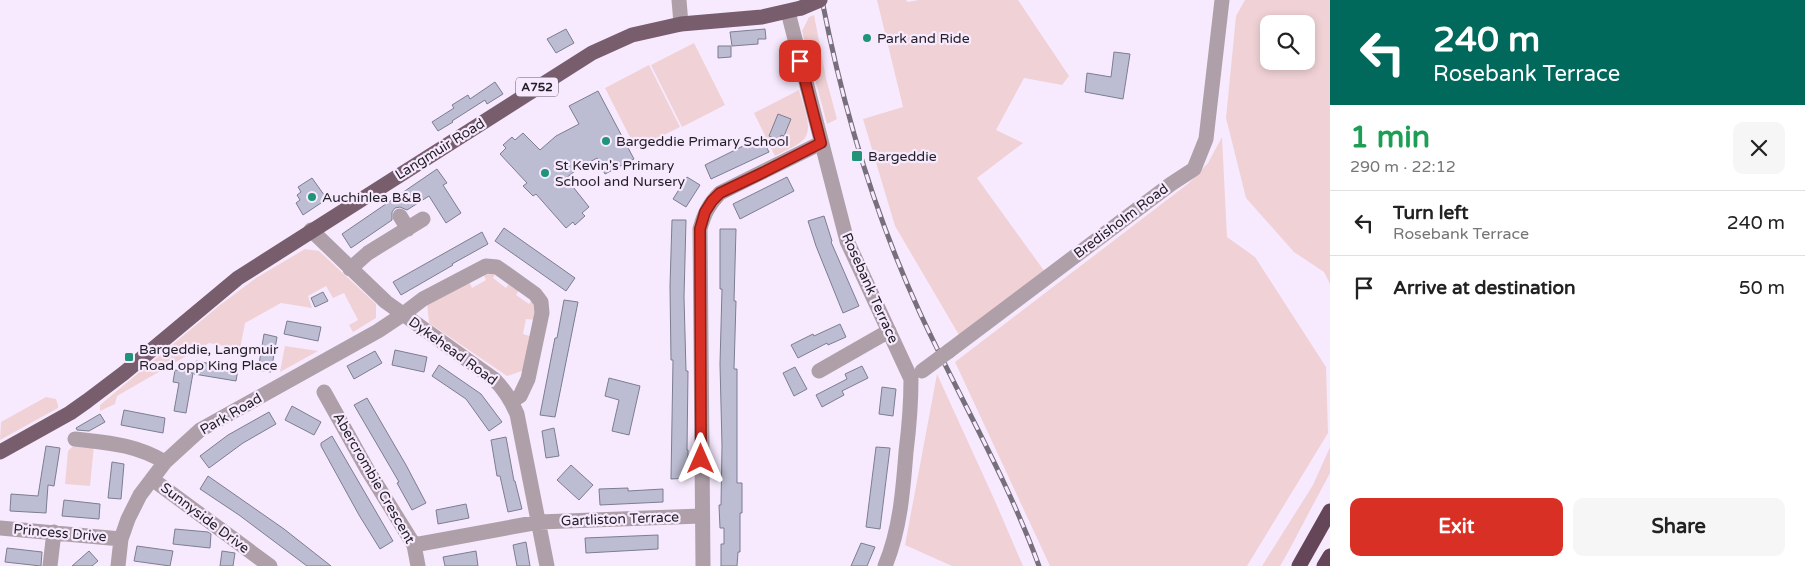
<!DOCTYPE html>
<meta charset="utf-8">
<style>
:root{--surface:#fff;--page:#f6f6f6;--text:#222;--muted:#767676;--line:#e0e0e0;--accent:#d93025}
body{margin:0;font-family:"Varela Round",sans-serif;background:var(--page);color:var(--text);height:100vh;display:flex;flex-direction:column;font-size:19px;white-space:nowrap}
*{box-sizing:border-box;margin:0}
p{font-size:16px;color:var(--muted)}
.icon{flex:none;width:28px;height:28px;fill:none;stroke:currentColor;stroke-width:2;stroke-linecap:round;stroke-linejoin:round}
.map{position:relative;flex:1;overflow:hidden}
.drawer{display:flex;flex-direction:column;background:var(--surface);width:475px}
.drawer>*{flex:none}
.hud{background:#00695c;color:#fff;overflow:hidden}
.tools{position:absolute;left:1260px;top:15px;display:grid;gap:10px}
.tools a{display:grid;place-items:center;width:55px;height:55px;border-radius:10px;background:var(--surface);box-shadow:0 2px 8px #0003;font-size:25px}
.pin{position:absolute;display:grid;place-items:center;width:42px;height:42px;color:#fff;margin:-21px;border-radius:10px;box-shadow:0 2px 8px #0006}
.me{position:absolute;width:55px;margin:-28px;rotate:0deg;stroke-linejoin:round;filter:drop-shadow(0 0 4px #0008)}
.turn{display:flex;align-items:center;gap:18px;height:105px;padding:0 20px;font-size:22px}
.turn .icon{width:65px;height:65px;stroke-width:2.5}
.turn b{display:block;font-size:35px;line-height:42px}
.round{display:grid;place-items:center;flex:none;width:52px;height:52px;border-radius:10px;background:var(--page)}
.headline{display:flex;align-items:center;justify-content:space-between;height:85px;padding:0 20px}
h1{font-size:30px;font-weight:800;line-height:38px;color:#1e9e55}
.primary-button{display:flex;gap:10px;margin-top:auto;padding:10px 20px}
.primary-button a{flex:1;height:58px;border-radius:10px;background:var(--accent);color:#fff;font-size:20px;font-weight:800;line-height:58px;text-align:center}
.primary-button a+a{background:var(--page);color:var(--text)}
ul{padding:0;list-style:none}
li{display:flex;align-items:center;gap:15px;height:65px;padding:0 20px;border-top:1px solid var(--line)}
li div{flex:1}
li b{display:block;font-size:19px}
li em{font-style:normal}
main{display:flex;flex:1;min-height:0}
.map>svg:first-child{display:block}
.green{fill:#f0d2d6;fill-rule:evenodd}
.building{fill:#bcbcd2;stroke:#7d7d92}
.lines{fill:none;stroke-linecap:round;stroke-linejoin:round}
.minor{stroke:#af9fa8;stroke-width:15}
.major{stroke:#785d6d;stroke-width:15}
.highway{stroke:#644658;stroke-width:15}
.rail-casing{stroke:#776f7b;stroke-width:5}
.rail{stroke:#f7eafe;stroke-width:3;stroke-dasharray:9;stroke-linecap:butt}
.minor-bridge{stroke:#af9fa8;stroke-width:15}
.major-bridge{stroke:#785d6d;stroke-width:15}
.route-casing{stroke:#8d1f18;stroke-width:12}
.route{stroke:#d93025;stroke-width:9}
.poi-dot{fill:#1f9479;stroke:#f7eafe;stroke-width:2}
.labels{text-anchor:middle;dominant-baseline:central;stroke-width:4.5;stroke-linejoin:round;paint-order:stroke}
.shield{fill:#f7eafe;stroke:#625b66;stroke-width:1}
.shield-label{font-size:12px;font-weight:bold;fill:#221e25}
.poi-label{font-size:14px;fill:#221e25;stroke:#f7eafe;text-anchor:start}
.street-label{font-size:14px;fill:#221e25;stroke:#f7eafe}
</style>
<main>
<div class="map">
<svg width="1330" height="566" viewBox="0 0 1330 566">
<rect width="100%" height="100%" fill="#f7eafe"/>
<path class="green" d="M 877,0 L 906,0 L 908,2 L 919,0 L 1018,0 L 1069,76 L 1062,85 L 1024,78 L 996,130 L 1023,143 L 977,178 L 1045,272 L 959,335 L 895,226 L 863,119 L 903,107 Z
M 1245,0 L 1330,0 L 1330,284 L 1324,272 L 1294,252 L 1246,198 L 1226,118 L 1236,16 ZM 1269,24 L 1306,24 L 1306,61 L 1269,61 Z
M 814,15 L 826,78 L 837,119 L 827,124 L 802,31 L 809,17 Z
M 694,43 L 725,105 L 682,127 L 651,65 Z
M 649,65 L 680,127 L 636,149 L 605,88 Z
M 799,90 C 802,103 815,129 803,140 C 796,147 784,151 775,156 L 754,113 Z
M 1222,137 L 1227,237 L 1255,257 L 1326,367 L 1328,433 L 1247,566 L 1050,566 L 955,362 L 1189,183 L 1208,163 Z
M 305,249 L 319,251 L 376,304 L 376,318 L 353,332 L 349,325 L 358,320 L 344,293 L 333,298 L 326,286 L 308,296 L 312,308 L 281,303 L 245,323 L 240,349 L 209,343 L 117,396 L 115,404 L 100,411 L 100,405 L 220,305 L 256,278 Z
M 482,271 L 497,271 L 493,278 L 506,288 L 512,280 L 521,287 L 516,295 L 529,304 L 535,296 L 536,320 L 526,319 L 523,334 L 533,337 L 525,370 L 507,376 L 429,323 L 427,303 L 468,279 L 472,288 L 486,280 Z
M 285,346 L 318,351 L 280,372 Z
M 937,374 L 995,501 L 1023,566 L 952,566 L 905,545 Z
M 46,397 L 56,399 L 58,405 L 58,408 L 0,440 L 1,422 Z
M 75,444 L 94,445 L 90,486 L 65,484 L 68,451 Z
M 1330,447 L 1330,473 L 1287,554 L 1280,566 L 1262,566 L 1313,485 Z"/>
<path class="building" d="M 566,29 L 574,43 L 556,53 L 547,39 Z
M 765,29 L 766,39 L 758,39 L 758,44 L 732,46 L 730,32 Z
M 718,46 L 731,46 L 731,57 L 718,58 Z
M 1114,52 L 1130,54 L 1123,99 L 1085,92 L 1087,73 L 1111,77 Z
M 495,82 L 503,94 L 487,104 L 485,100 L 452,121 L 453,122 L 438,131 L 432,122 L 454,108 L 452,105 L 468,95 L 470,99 Z
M 598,91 L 634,159 L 605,174 L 597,158 L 579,168 L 566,178 L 589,207 L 582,213 L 585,216 L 575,225 L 573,222 L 566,228 L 536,194 L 533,196 L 523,186 L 527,183 L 500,154 L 506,148 L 503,145 L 512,137 L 515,140 L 523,133 L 540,150 L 556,136 L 579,124 L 569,106 Z
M 778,114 L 791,119 L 784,136 L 781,135 L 779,141 L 769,136 Z
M 761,137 L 769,152 L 711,179 L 705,165 Z
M 437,169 L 447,183 L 443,185 L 461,213 L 446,223 L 429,196 L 407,210 L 400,207 L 395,208 L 392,212 L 392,220 L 351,248 L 342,234 Z
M 687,177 L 700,185 L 686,207 L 673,199 Z
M 787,177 L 794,191 L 740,219 L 733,204 Z
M 312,178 L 327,199 L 303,215 L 296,203 L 300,200 L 297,195 L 301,192 L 298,187 Z
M 824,216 L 832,241 L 831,242 L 859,306 L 843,313 L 816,246 L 808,221 Z
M 672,220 L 686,220 L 684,297 L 686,371 L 688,371 L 687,450 L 688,450 L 688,478 L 671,479 L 673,360 L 671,360 L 670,286 Z
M 504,228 L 575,278 L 566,291 L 495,241 Z
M 720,229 L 736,229 L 734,301 L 736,301 L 734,369 L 737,369 L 737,483 L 742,483 L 742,513 L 740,513 L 740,552 L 738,552 L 737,566 L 721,566 L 721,544 L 724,544 L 724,528 L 720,528 L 719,505 L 721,505 L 722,446 L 720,364 L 722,289 L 720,289 Z
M 482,232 L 488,244 L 452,264 L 453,265 L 401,295 L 393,282 Z
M 323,292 L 328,301 L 315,307 L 311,298 Z
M 564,300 L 578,302 L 555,417 L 540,415 L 555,338 L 557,338 Z
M 287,321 L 321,327 L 318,341 L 284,334 Z
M 840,324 L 846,337 L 828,345 L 827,343 L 798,358 L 791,345 L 813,334 L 814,336 Z
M 264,334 L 277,337 L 271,372 L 258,370 Z
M 395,350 L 427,357 L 424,372 L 392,365 Z
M 375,351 L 382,363 L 354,379 L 347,366 Z
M 196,361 L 238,369 L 236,381 L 194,374 Z
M 439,365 L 481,394 L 502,422 L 489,431 L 466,399 L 432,376 Z
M 862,366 L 868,378 L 842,391 L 844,395 L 822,407 L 816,395 L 847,379 L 845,374 Z
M 795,367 L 807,389 L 794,396 L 783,373 Z
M 175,370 L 193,373 L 186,413 L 174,411 L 179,383 L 173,382 Z
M 609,378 L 640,386 L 629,435 L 612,431 L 619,400 L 605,396 Z
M 882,387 L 896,389 L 893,416 L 879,414 Z
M 367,398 L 406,465 L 426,503 L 412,510 L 397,483 L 399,482 L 354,405 Z
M 292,406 L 321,422 L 314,435 L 285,420 Z
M 124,410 L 165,418 L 163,433 L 121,425 Z
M 269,412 L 276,424 L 243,443 L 209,468 L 200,456 L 228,435 Z
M 100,414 L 105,422 L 89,431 L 77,430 L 76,428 Z
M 554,428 L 559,456 L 546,458 L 542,431 Z
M 332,436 L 393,541 L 380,549 L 359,515 L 321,446 L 321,443 Z
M 506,437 L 514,481 L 515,481 L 522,509 L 508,512 L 500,476 L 497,476 L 491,440 Z
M 46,446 L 60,448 L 54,486 L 48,485 L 46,513 L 10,511 L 11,494 L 38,496 Z
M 876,447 L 890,448 L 880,529 L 866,527 Z
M 112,462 L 124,464 L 121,499 L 108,498 Z
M 571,465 L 593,485 L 579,500 L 557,480 Z
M 208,476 L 284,529 L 331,566 L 307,566 L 239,515 L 200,489 Z
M 628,488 L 628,491 L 663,489 L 663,502 L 600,505 L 599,489 Z
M 64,500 L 100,504 L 99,519 L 62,516 Z
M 466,504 L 469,518 L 438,524 L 436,510 Z
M 175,529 L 208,532 L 211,534 L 210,548 L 173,544 Z
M 658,535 L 658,549 L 586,553 L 585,538 Z
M 526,542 L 530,566 L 517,566 L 513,545 Z
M 861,543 L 875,547 L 867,566 L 851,566 Z
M 137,546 L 173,551 L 170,566 L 134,561 Z
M 7,548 L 42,552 L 41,566 L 5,562 Z
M 89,551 L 98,561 L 92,566 L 72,566 Z
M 222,551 L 235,553 L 233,566 L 220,566 Z
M 476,551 L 478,566 L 445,566 L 443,557 Z"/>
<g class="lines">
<path class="minor" d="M 679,0 L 681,24
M 788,12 L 847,241 L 911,379 C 911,403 909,428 906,452 C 903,491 900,530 885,566
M 400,216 L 408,229
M 311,230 L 386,302 L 494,379 C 505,390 511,400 517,414 L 547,566
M 350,269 L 368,253 L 423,219
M 949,351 L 1171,184 L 1194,169 L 1206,139 L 1222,0
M 819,371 L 889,331
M 324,392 L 367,469 L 414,545 L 418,566
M 75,439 C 109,443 134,444 165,462
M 152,479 L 270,566
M 0,528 L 121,539
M 414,545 L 539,522 L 701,516
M 50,566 L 54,532
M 118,566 L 121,539 L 128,519 L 140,495 L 165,462 L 200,430 L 378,331 L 402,315 L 423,299 L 486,266 L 497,267 L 535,294 L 541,302 L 542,313 L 528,379 L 520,396 L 512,401
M 703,566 L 700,229 C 704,214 709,204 720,193 L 821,143"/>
<path class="major" d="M 0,452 L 70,413 L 87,401 L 124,373 L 238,278 L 592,53 L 632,35 L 681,24 L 762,17 L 801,8"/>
<path class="highway" d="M 1299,566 L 1330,511
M 1324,566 L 1330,556"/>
<g class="rail-casing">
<path id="rail" d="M 822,0 C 843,108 874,213 920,313 C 959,397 1007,478 1039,566"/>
</g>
<use href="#rail" class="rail"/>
<path class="minor-bridge" d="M 922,371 L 949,351"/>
<path class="major-bridge" d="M 801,8 L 820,0"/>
</g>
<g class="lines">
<g class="route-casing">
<path id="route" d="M 701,459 L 700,229 L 705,212 L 712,201 L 720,193 L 764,172 L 821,143 L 800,61"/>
</g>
<use href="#route" class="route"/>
</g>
<g class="poi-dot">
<circle cx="867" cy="38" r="5"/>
<circle cx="606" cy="141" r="5"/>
<rect x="851" y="150" width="12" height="12" rx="2.5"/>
<circle cx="545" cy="173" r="5"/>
<circle cx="312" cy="197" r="5"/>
<rect x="124" y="352" width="10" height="10" rx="2.5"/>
</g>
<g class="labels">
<rect class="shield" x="516" y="77.5" width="42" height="19" rx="4"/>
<g class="shield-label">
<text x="537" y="87">A752</text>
</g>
<g class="poi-label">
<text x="877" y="38">Park and Ride</text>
<text x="616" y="141">Bargeddie Primary School</text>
<text x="868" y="156">Bargeddie</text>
<text x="555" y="165">St Kevin's Primary<tspan x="555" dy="16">School and Nursery</tspan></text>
<text x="322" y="197">Auchinlea B&amp;B</text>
<text x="139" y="349">Bargeddie, Langmuir<tspan x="139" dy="16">Road opp King Place</tspan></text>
</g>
<g class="street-label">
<text transform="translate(440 149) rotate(-32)">Langmuir Road</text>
<text transform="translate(1121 221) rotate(-37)">Bredisholm Road</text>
<text transform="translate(870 288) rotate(66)">Rosebank Terrace</text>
<text transform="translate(453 351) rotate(36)">Dykehead Road</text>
<text transform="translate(231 414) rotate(-30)">Park Road</text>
<text transform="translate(374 478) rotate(60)">Abercrombie Crescent</text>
<text transform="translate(205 518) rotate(37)">Sunnyside Drive</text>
<text transform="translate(620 519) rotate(-2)">Gartliston Terrace</text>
<text transform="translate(60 533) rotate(5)">Princess Drive</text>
</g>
</g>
</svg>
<div class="tools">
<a><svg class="icon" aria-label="search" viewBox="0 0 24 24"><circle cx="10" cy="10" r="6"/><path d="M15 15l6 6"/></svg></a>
</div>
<div class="pin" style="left:800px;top:61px;background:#d93025"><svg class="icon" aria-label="arrive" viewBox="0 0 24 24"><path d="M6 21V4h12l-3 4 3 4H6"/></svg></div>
<svg class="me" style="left:701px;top:459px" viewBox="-20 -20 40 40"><path d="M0-17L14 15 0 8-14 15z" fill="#d93025" stroke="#fff" stroke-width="4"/></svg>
</div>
<section class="drawer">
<div class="hud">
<div class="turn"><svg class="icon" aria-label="left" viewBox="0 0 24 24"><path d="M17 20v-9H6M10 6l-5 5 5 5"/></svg><div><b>240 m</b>Rosebank Terrace</div></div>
</div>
<div class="headline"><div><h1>1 min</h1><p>290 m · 22:12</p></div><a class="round"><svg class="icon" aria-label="close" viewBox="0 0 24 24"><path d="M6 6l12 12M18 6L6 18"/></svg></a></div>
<ul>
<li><svg class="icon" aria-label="left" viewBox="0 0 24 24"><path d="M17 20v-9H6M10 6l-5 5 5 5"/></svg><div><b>Turn left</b><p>Rosebank Terrace</p></div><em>240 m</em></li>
<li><svg class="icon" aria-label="arrive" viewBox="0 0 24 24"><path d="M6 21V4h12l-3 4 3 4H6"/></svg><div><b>Arrive at destination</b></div><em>50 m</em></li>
</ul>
<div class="primary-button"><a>Exit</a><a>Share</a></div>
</section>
</main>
